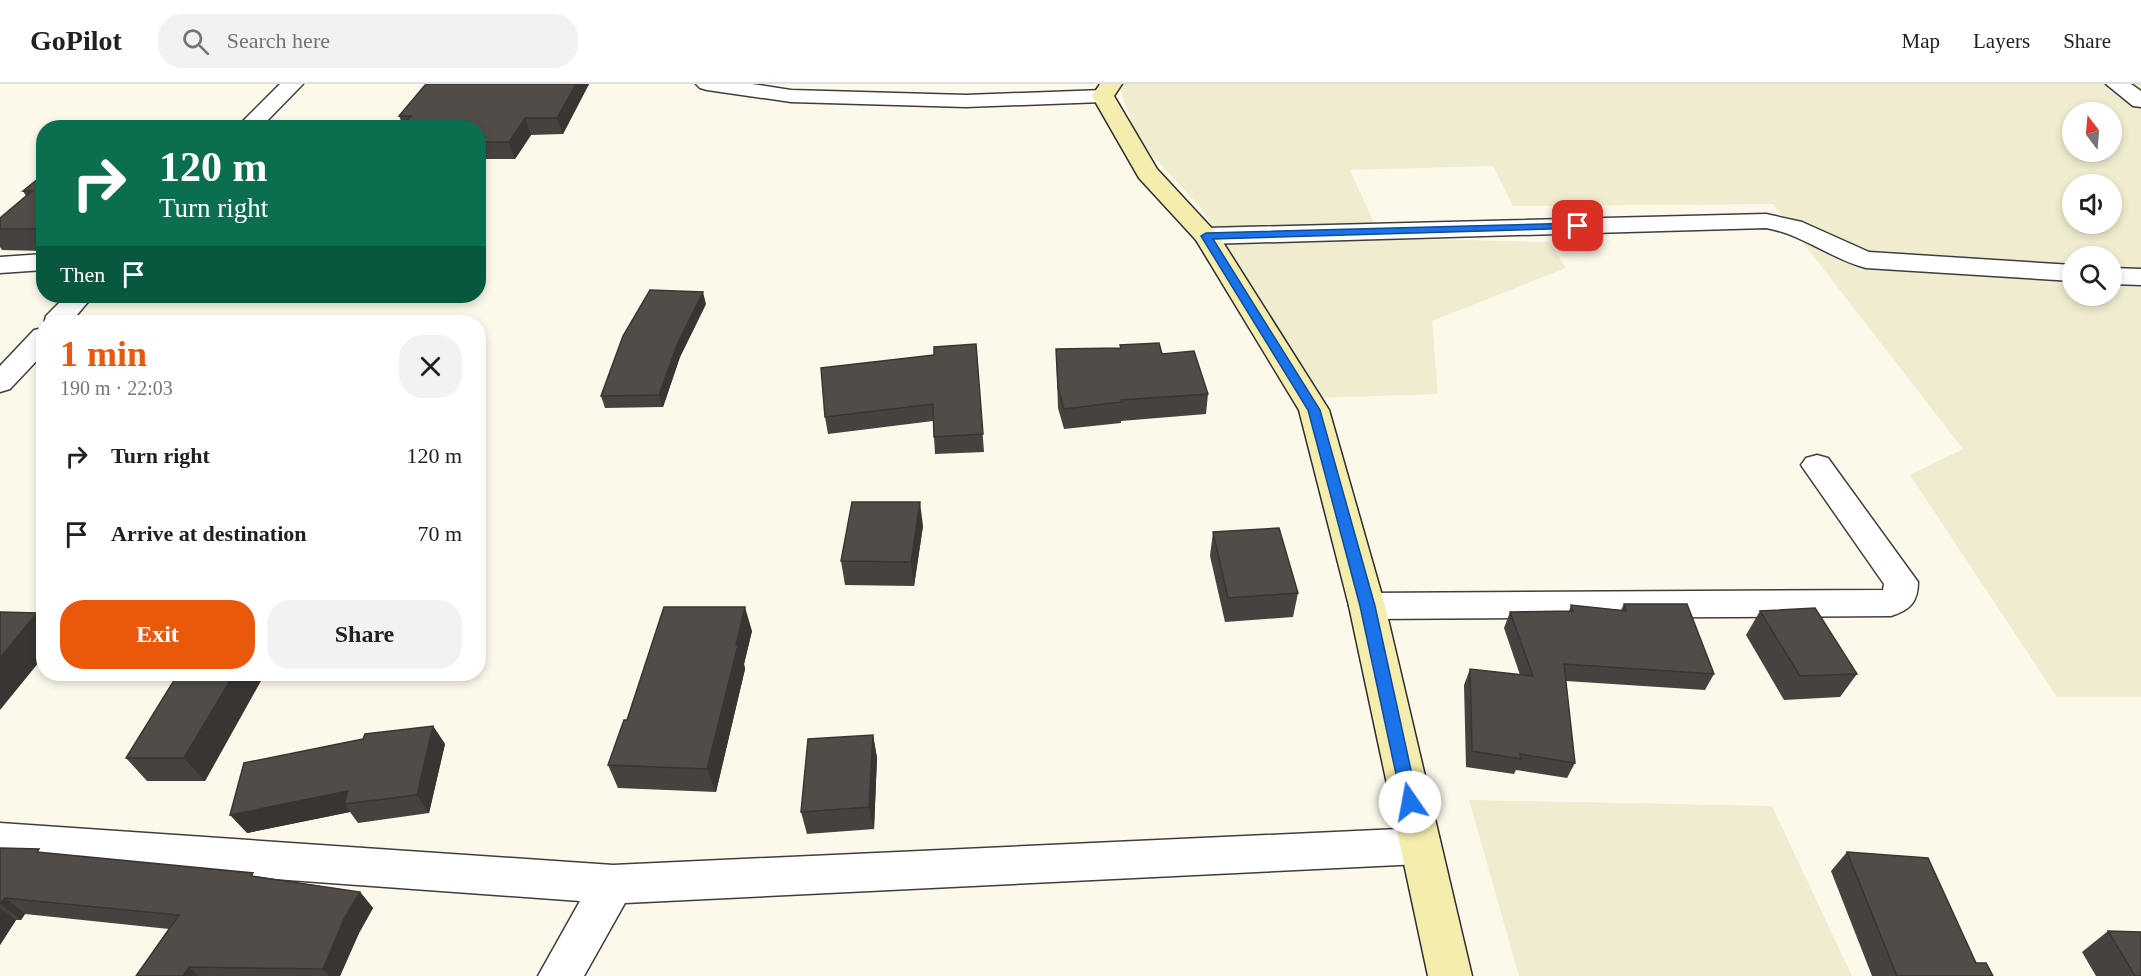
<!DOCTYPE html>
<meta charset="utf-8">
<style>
:root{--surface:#fff;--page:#f2f2f2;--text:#202124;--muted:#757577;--line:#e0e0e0;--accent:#ea580c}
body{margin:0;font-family:"Times New Roman",serif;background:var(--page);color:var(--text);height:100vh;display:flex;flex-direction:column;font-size:22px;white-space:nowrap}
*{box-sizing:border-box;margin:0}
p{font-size:20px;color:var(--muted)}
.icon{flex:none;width:33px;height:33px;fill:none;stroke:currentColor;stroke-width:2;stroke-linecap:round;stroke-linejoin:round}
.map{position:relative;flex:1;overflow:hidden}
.drawer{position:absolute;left:36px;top:231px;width:450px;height:366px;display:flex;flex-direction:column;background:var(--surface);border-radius:24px;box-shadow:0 3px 9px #0003}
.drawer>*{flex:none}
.top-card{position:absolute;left:36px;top:36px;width:450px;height:183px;border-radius:24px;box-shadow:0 3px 9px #0003;background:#0b6e4f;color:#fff;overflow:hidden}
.needle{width:39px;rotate:344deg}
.fabs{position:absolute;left:2062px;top:18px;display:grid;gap:12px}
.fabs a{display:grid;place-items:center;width:60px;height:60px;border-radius:50%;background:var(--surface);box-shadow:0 3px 9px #0003;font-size:30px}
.pin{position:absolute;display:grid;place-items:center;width:51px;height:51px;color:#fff;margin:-26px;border-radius:12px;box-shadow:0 3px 9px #0006}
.me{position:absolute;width:66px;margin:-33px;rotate:348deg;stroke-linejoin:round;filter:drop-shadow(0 0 4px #0008)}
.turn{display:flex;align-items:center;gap:21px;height:126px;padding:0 24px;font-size:27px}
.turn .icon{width:78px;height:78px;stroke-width:2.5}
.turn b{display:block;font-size:42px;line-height:51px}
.then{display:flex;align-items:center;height:57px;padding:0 24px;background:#0003;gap:12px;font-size:22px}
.round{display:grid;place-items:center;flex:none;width:63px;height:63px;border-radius:24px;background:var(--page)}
.overview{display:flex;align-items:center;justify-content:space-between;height:102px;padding:0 24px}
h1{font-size:36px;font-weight:700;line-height:45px;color:var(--accent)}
.button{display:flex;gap:12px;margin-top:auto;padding:12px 24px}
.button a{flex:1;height:69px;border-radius:24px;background:var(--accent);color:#fff;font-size:24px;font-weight:700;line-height:69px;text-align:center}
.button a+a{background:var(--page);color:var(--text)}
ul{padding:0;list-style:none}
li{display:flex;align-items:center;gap:18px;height:78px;padding:0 24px}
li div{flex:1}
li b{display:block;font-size:22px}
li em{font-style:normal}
header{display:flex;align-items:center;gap:36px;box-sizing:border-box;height:84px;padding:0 30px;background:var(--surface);border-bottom:2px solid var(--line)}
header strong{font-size:28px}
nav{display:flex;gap:33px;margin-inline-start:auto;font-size:21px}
.search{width:420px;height:54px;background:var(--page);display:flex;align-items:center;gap:15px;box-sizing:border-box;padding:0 21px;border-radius:24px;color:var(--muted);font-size:22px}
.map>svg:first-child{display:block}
.farmland{fill:#efeccf;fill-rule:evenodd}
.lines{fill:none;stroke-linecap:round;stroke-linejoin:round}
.street-casing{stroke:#3e3e3e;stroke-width:3}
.secondary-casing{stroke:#2d2d2d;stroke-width:3}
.street{fill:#fff;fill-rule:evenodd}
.secondary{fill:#f4edae;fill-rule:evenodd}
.wall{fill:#47413f}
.shaded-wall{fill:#393533}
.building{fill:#524c49;stroke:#393533;stroke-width:1.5}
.route{fill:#1a73e8;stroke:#114b97;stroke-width:1.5}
</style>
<header>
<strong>GoPilot</strong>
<div class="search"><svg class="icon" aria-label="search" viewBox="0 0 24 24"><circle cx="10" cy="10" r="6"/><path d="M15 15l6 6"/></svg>Search here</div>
<nav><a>Map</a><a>Layers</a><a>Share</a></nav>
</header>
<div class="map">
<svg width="2141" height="892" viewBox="0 0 2141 892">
<rect width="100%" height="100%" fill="#fcf9eb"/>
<path class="farmland" d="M 1122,0 L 2141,0 L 2141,613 L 2057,613 L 1910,391 L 1963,365 L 1773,120 L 1513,122 L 1493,82 L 1350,86 L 1381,154 L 1549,158 L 1566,184 L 1432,237 L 1438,310 L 1314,314 L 1201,124 L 1137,55 L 1122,10 ZM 2073,28 L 2112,28 L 2112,68 L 2073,68 ZM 2073,100 L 2112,100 L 2112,140 L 2073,140 ZM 2073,172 L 2112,172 L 2112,212 L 2073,212 Z
M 1469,716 L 1772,722 L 1852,892 L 1519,892 Z"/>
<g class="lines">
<g class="street-casing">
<path id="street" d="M 280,0 L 303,0 L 260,44 L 236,44 Z
M 696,0 L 752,0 L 791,6 L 966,11 L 1103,6 L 1111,7 L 1114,12 L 1111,17 L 1103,18 L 966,23 L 791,18 L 707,6 L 700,4 Z
M 2106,0 L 2131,0 L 2141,7 L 2141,23 L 2133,22 Z
M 1766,130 L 1802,138 L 1869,168 L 2073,181 L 2073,197 L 1866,184 C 1831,175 1802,150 1766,144 L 1206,160 L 1197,157 L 1193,152 L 1197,147 L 1206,144 Z
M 44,170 L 44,186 L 0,189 L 0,173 Z
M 2112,184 L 2141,185 L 2141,201 L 2112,200 Z
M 66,212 L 93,212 L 71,238 L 44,240 L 46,232 Z
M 44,244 L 44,269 L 10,305 L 0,308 L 0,282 L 34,246 Z
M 1817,371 L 1828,374 L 1918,498 C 1918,518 1910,526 1891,532 L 1367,535 L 1355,531 L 1349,522 L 1355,513 L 1367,509 L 1883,506 L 1884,500 L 1801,381 L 1806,374 Z
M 0,739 L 613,781 L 1420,744 L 1435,749 L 1441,762 L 1435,775 L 1420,780 L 625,819 L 584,892 L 538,892 L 580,817 L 0,775 Z"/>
</g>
<g class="secondary-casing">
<path id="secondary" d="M 1100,0 L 1122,0 L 1114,12 L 1157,85 L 1219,152 L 1329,326 L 1385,522 L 1472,892 L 1428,892 L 1349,522 L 1299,326 L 1196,156 L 1139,94 L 1092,12 Z"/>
</g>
<use href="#street" class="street"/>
<use href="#secondary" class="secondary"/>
</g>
<path class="wall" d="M 426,0 L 589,0 L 563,50 L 531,51 L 515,75 L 481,75 L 478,78 L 478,44 L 403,41 L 399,32 Z
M 44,90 L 44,167 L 2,166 L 0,163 L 0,134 L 26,112 L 23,107 Z
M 706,220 L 680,273 L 663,323 L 605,324 L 601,312 Z
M 976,260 L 984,368 L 935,370 L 934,353 L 933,337 L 828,350 L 825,333 L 934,271 Z
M 1120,261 L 1162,270 L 1208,310 L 1206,330 L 1121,337 L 1121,339 L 1064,345 L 1058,324 L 1056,265 L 1120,264 Z
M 923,442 L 914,502 L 845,501 L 841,477 Z
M 1213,448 L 1298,509 L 1293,533 L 1225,538 L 1210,472 Z
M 1624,520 L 1714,590 L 1705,606 L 1566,597 L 1575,679 L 1567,694 L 1516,686 L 1514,690 L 1466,683 L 1464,601 L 1470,585 L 1520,591 L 1504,544 L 1510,528 L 1569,527 L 1571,521 L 1621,526 Z
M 1760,527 L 1857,590 L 1840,613 L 1784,616 L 1746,551 Z
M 752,547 L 744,580 L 745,585 L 716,708 L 618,704 L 608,681 L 627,636 Z
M 263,593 L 205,697 L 147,697 L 126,674 Z
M 433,642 L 445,660 L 429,729 L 358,739 L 350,728 L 247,749 Z
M 873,651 L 877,674 L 874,745 L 807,750 L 801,728 Z
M 0,764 L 256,792 L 360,808 L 373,824 L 359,849 L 340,892 L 136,892 L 169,845 L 25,830 L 21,836 L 16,836 L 0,861 Z
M 1847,768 L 1976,879 L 1993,892 L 1872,892 L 1831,787 Z
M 2108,847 L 2141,892 L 2096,892 L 2082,868 Z"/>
<path class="shaded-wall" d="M 576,0 L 589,0 L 563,50 L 557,34 Z
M 525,34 L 531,51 L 515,75 L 509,58 Z
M 703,208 L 706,220 L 680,273 L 663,323 L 659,311 L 677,261 Z
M 920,418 L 923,442 L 914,502 L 911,478 Z
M 745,523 L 752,547 L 744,580 L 745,585 L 716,708 L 707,685 Z
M 37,529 L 44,536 L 44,572 L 0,626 L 0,574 Z
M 234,590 L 260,590 L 263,593 L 205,697 L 184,674 Z
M 433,642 L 445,660 L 429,729 L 417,711 Z
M 873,651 L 877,674 L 874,745 L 869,723 Z
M 348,707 L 344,720 L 350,728 L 247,749 L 230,731 Z
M 360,808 L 373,824 L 359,849 L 340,892 L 329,892 L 323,885 L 345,833 Z
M 5,814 L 25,830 L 21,836 L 1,820 Z
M 0,824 L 16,836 L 0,861 Z
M 189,883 L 198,892 L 183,892 Z"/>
<path class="building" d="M 426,0 L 576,0 L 557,34 L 525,34 L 509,58 L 478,58 L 478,44 L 401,44 L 411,32 L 399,32 Z
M 44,90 L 44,145 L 0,145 L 0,134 L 32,107 L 23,107 Z
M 650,206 L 703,208 L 677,261 L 659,311 L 601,312 L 623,252 Z
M 1159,259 L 1162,270 L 1194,267 L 1208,310 L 1121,316 L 1122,318 L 1064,325 L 1058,304 L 1056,265 L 1121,264 L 1120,261 Z
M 976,260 L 983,350 L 934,353 L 933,320 L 825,333 L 821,284 L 934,271 L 934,263 Z
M 852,418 L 920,418 L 911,478 L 841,477 Z
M 1279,444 L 1298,509 L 1228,514 L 1213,448 Z
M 1624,520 L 1687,520 L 1714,590 L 1564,580 L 1575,679 L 1520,670 L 1521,675 L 1472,667 L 1470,585 L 1533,592 L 1510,528 L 1573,527 L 1571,521 L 1626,527 Z
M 664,523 L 745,523 L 736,561 L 738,561 L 707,685 L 608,681 L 624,636 L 627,636 Z
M 1815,524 L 1857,590 L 1800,592 L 1760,527 Z
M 0,528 L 37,529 L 0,574 Z
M 178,590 L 234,590 L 184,674 L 126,674 Z
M 433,642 L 417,711 L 344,720 L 348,707 L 230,731 L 244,679 L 363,655 L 365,650 Z
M 873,651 L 869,723 L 801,728 L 808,655 Z
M 0,764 L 39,765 L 37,768 L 253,789 L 251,792 L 360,808 L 345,833 L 323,885 L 189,883 L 183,892 L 136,892 L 179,831 L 5,814 L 0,820 Z
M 1847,768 L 1928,774 L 1976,879 L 1986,879 L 1993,892 L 1897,892 Z
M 2108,847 L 2141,848 L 2141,892 L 2135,892 Z"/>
<path class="route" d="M 1578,139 L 1583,142 L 1582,144 L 1213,155 L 1320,326 L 1375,522 L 1418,718 L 1416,723 L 1410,725 L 1404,723 L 1402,718 L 1360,522 L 1308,326 L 1201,152 L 1206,149 Z"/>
</svg>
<div class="fabs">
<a><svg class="needle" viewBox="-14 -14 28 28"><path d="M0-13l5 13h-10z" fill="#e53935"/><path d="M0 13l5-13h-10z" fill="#757577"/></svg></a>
<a><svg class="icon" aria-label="sound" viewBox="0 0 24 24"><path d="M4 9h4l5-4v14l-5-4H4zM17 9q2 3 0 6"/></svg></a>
<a><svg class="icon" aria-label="search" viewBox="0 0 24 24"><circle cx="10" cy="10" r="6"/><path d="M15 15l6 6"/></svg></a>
</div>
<div class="pin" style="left:1578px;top:142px;background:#d93025"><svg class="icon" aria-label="arrive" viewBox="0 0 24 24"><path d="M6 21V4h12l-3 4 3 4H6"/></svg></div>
<svg class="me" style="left:1410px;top:718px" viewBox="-20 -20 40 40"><circle r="19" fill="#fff"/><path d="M0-13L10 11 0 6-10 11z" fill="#1a73e8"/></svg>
<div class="top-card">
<div class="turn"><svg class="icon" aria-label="right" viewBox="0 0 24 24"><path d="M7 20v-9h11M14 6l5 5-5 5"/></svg><div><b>120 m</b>Turn right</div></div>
<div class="then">Then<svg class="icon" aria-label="arrive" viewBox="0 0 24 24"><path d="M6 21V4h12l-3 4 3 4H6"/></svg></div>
</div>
<section class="drawer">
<div class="overview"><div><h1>1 min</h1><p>190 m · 22:03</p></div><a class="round"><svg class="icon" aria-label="close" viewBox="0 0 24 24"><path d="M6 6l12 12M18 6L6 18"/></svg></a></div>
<ul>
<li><svg class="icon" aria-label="right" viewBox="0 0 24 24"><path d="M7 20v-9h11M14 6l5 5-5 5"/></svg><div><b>Turn right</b></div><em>120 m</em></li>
<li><svg class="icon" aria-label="arrive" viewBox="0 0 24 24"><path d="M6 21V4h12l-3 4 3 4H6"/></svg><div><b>Arrive at destination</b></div><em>70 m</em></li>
</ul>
<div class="button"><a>Exit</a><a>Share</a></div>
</section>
</div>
